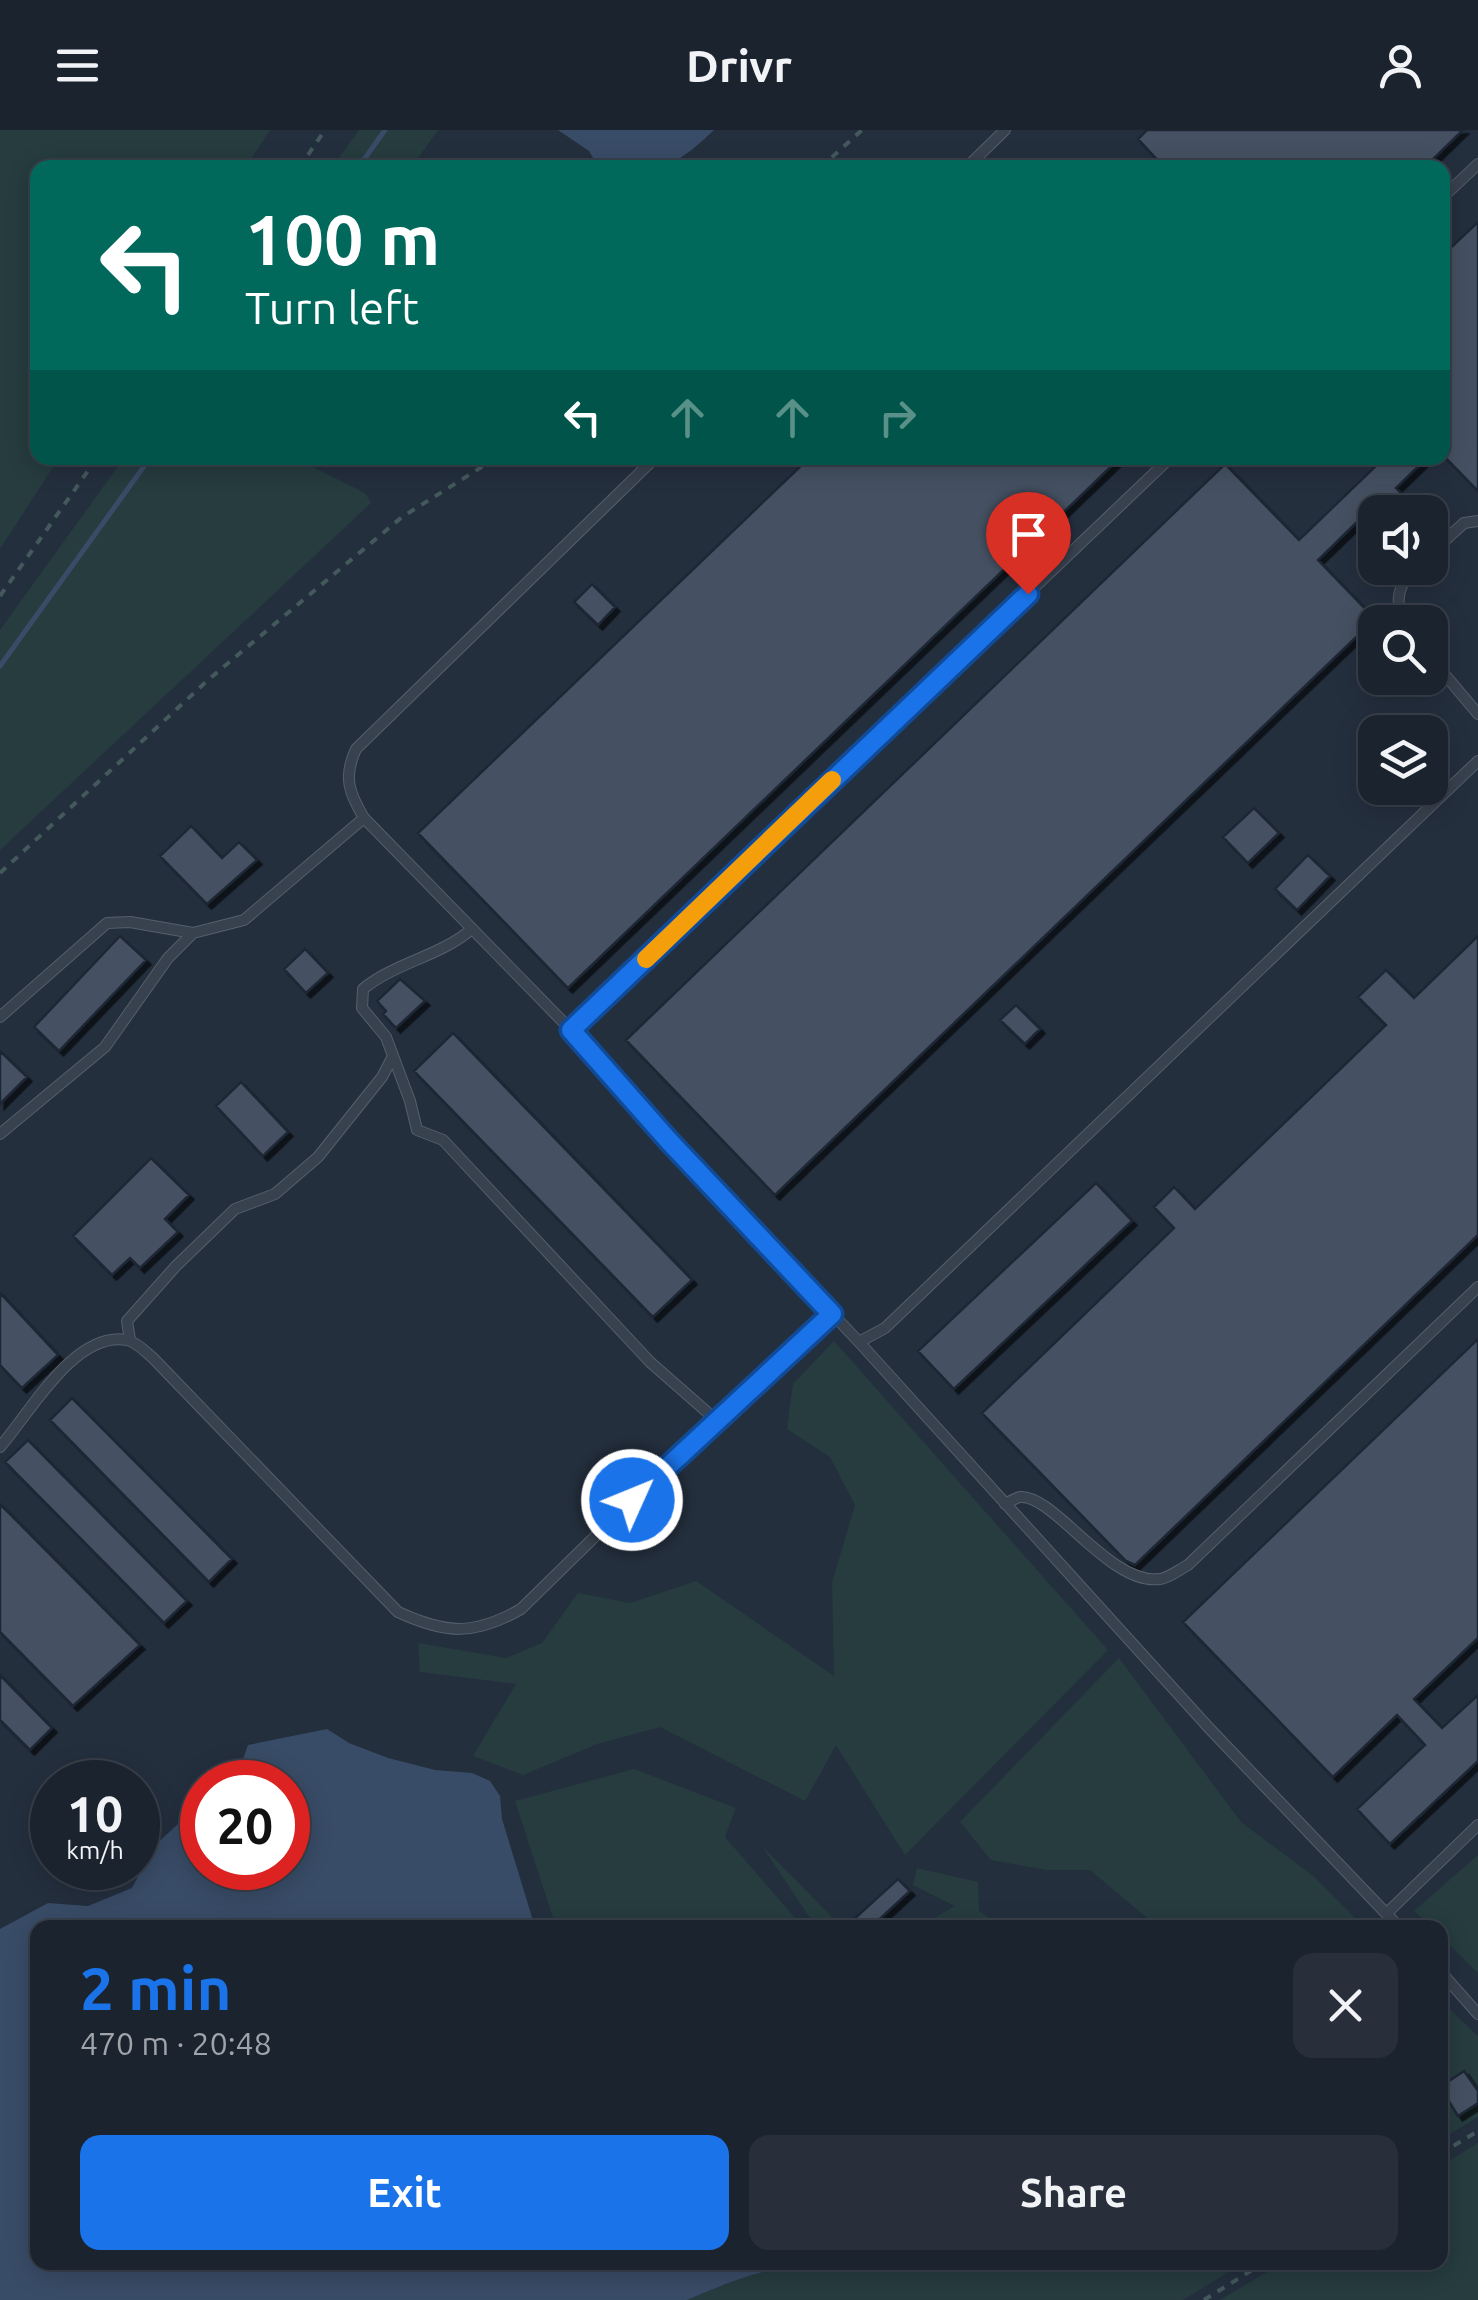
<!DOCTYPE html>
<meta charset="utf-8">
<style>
:root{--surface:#1b232e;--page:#282f3a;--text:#f1f3f6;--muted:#a0a4aa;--line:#39404a;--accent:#1a73e8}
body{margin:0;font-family:Ubuntu,sans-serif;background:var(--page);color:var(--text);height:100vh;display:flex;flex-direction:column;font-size:38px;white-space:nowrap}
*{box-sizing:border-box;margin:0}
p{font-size:32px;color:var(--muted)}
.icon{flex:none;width:55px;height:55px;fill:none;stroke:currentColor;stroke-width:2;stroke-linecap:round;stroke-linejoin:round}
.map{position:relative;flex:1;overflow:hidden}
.side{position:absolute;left:30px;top:1790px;width:1418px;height:350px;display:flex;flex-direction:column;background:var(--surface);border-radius:20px;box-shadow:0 5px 25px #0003,0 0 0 2px var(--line)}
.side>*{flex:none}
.top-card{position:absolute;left:30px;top:30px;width:1420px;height:305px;border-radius:20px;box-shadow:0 5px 25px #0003,0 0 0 2px var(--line);background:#00695c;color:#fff;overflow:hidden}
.tools{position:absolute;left:1358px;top:365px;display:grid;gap:20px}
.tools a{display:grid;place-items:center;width:90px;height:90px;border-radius:20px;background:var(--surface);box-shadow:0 5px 25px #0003,0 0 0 2px var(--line);font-size:50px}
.speed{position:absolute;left:30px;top:1630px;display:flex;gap:20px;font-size:50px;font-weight:700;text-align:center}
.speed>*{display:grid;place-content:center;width:130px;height:130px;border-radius:50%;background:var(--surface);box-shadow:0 5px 25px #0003,0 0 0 2px var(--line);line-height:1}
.speed small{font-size:25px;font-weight:400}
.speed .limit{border:15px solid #d22;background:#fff;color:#111}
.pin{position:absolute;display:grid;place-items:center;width:85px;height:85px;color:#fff;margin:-102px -42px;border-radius:50% 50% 50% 0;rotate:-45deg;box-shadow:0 0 10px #0007}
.pin .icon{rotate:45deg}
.me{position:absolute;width:110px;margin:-55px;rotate:46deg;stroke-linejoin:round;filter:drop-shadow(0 0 8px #0008)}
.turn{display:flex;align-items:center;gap:35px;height:210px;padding:0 50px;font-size:45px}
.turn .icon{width:130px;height:130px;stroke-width:2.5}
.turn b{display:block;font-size:70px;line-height:85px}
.lanes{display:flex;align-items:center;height:95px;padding:0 50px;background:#0003;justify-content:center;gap:50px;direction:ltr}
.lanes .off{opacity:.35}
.round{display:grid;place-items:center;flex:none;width:105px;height:105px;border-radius:20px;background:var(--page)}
.head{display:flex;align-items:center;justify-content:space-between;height:170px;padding:0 50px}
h1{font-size:60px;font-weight:700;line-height:75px;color:var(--accent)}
.primary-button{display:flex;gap:20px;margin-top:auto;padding:20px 50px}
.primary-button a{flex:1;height:115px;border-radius:20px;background:var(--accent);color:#fff;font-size:40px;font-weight:700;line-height:115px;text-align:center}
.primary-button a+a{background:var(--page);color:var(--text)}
header{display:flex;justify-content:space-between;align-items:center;height:130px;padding:0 50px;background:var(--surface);font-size:45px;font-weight:700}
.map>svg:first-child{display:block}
.green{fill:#263c3f}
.water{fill:#394c67}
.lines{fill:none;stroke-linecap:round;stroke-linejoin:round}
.stream{stroke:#394c67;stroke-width:5}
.building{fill:#455162;stroke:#1f2835;stroke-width:2.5;filter:url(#shadow)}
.service-casing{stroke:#565f6c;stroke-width:12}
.path{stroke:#44595c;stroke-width:4;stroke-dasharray:8 8;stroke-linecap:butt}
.service{stroke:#38414e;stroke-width:10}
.route-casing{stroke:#114b97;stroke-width:25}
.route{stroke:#1a73e8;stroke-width:18}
.slow{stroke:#f59e0b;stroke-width:18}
</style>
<header><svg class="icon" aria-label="menu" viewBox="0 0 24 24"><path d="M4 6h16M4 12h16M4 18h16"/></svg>Drivr<svg class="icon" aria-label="person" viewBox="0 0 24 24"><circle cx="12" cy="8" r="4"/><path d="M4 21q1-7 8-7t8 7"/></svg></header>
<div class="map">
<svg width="1478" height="2170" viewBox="0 0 1478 2170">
<defs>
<filter id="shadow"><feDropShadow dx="4.5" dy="4.5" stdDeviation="0" flood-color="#0009"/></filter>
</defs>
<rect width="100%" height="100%" fill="#242f3e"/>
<path class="green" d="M 0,0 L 270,0 L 246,37 L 38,38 L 38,328 L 59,328 L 0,419 Z
M 359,0 L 438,0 L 412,37 L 332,37 Z
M 124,328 L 295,328 L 365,363 L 371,373 L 0,720 L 0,500 Z
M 834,1211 L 1108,1520 L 905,1725 L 836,1615 L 805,1671 L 660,1597 L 597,1614 L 523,1645 L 473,1626 L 516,1554 L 420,1542 L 418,1513 L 506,1528 L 542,1513 L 578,1463 L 630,1473 L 696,1451 L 834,1546 L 832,1453 L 855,1375 L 830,1327 L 787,1299 L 793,1254 Z
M 1119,1528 L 1241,1692 L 1312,1745 L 1364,1797 L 1158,1797 L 1090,1740 L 1046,1740 L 991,1730 L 960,1692 Z
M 634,1639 L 736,1678 L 725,1707 L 803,1797 L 556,1797 L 515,1671 Z
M 762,1716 L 842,1797 L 816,1797 Z
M 1478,1725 L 1478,1843 L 1440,1806 L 1440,1798 L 1431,1797 L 1414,1781 Z
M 917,1738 L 978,1752 L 979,1781 L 1004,1797 L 929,1797 L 931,1790 L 955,1776 L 913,1755 Z
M 1440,1870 L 1478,1906 L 1478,1987 L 1440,2010 Z
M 1478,2013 L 1478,2170 L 1220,2170 L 1282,2133 L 1440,2132 L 1440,2036 Z
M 809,2133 L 1243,2133 L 1183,2170 L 687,2170 C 725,2154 766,2136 807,2136 Z"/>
<path class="water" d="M 558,0 L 714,0 C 667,45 660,38 599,38 L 589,21 Z
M 327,1599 L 349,1613 L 388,1628 L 435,1640 L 472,1643 L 490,1651 L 500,1666 L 502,1689 L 535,1797 L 38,1798 L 38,2132 L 809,2133 L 807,2136 C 766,2136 725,2154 687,2170 L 0,2170 L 0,1799 L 48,1773 L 88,1776 L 132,1758 L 154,1716 L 202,1672 L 202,1738 L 288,1738 L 288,1652 L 224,1652 L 240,1638 L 248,1615 Z"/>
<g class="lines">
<path class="stream" d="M 358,38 L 385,0
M 0,536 L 150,328"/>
</g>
<path class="building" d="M 1147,0 L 1463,0 L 1424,38 L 1165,38 L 1138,9 Z
M 1478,92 L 1478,361 L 1442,324 L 1442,126 Z
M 809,328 L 1120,328 L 568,858 L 418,703 Z
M 1384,328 L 1427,328 L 1396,358 L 1420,382 L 1375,382 L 1375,408 L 1358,391 L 1318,430 L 1375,489 L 775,1065 L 626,910 L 1225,334 L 1299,410 Z
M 592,454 L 615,477 L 598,495 L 574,472 Z
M 1254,678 L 1279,703 L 1248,733 L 1223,707 Z
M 191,696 L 222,728 L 239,712 L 257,730 L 207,774 L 160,726 Z
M 1308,725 L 1330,746 L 1297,780 L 1275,759 Z
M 120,806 L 146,830 L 59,921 L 34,897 Z
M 1478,806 L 1478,1105 L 1135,1435 L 1126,1431 L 982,1283 L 1174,1098 L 1154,1077 L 1174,1057 L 1195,1079 L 1386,895 L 1358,867 L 1386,840 L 1414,868 Z
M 305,819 L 328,843 L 306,863 L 284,839 Z
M 400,849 L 425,871 L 396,898 L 383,884 L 386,881 L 377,871 Z
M 1016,875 L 1040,899 L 1025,914 L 1000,890 Z
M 453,903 L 692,1150 L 653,1187 L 414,941 Z
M 0,921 L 27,947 L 0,974 Z
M 241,952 L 288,1002 L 263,1026 L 216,976 Z
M 151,1028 L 189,1065 L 165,1089 L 178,1102 L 140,1138 L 130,1128 L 112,1145 L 73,1106 Z
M 1096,1053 L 1132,1091 L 954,1259 L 918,1221 Z
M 0,1163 L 58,1225 L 22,1258 L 0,1235 Z
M 1478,1209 L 1478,1508 L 1414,1569 L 1442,1598 L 1478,1565 L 1478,1631 L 1390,1714 L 1357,1679 L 1425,1615 L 1397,1585 L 1333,1647 L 1183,1492 Z
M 72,1268 L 232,1429 L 209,1452 L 50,1290 Z
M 28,1310 L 187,1471 L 164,1493 L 5,1332 Z
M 0,1374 L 140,1515 L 73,1576 L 0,1502 Z
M 0,1545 L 52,1598 L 30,1620 L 0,1590 Z
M 898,1749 L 910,1761 L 870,1798 L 860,1798 L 853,1790 Z
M 1464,1941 L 1478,1961 L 1478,1973 L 1458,1986 L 1440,1957 Z"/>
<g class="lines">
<g class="service-casing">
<path id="service" d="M 966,38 L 1005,0
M 1442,68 L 1478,34
M 655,328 L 356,619 C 343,647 349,663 364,688 L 571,900 L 669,1011 L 859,1212 L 1209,1598 L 1400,1798
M 1430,424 L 1464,393 L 1478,391
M 1405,492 C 1393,472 1399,453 1415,438
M 1430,527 L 1478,584
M 472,799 C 439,827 396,832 363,859 L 362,878 L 386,907 L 410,971 L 417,1000 L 443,1010 L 650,1232 L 715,1289
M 0,887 L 107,793 L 130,792 L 193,803 L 244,790 L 364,688
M 571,900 L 1170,328
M 0,1004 L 105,917 L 168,828 L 193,803
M 130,1210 L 127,1191 L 176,1136 L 235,1079 L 275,1064 L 318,1027 L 382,947 L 393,926
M 859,1212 L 885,1198 L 1478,631
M 0,1317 C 30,1283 74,1201 127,1210 C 136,1212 145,1221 152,1227 L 398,1482 C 446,1504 474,1506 521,1479 L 715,1289 L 832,1184
M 1005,1374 C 1007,1373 1018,1367 1020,1367 C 1054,1364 1110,1456 1160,1449 C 1169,1448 1180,1439 1188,1435 L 1478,1157
M 1387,1783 L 1478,1695
M 1440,1841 L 1478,1884"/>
</g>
<path class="path" d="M 299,38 L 325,0
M 820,38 L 862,0
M 0,466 L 97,328
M 0,743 L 208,550 L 402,387 L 496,328
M 1440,2024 L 1478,2001
M 1204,2170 L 1265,2132"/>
<use href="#service" class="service"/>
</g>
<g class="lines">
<g class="route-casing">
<path id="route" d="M 632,1370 L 832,1184 L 669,1011 L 571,900 L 1028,464"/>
</g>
<use href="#route" class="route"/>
<path class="slow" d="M 646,829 L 832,650"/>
</g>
</svg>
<div class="tools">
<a><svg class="icon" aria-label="sound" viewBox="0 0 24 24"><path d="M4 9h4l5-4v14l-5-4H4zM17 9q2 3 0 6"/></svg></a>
<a><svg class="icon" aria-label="search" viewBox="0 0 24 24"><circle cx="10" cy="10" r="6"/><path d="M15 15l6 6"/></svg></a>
<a><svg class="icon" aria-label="layers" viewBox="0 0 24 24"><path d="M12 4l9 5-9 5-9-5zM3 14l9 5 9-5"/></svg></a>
</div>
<div class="speed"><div>10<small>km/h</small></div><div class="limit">20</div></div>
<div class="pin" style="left:1028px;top:464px;background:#d93025"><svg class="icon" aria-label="arrive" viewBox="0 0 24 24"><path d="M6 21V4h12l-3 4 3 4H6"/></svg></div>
<svg class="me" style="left:632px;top:1370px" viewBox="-20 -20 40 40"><circle r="17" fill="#1a73e8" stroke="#fff" stroke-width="3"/><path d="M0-11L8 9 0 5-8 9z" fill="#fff"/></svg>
<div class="top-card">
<div class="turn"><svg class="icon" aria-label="left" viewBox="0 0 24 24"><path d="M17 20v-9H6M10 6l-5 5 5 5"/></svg><div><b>100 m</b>Turn left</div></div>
<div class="lanes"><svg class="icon" aria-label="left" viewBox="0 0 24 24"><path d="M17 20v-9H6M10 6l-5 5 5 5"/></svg><svg class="icon off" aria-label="ahead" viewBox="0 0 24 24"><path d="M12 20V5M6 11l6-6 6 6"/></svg><svg class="icon off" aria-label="ahead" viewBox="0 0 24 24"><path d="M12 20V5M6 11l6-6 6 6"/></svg><svg class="icon off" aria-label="right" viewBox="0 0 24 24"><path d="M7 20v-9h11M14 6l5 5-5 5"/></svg></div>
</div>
<section class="side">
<div class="head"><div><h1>2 min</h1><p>470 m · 20:48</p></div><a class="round"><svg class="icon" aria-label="close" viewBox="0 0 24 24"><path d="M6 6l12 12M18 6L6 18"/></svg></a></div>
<div class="primary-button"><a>Exit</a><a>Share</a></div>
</section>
</div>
